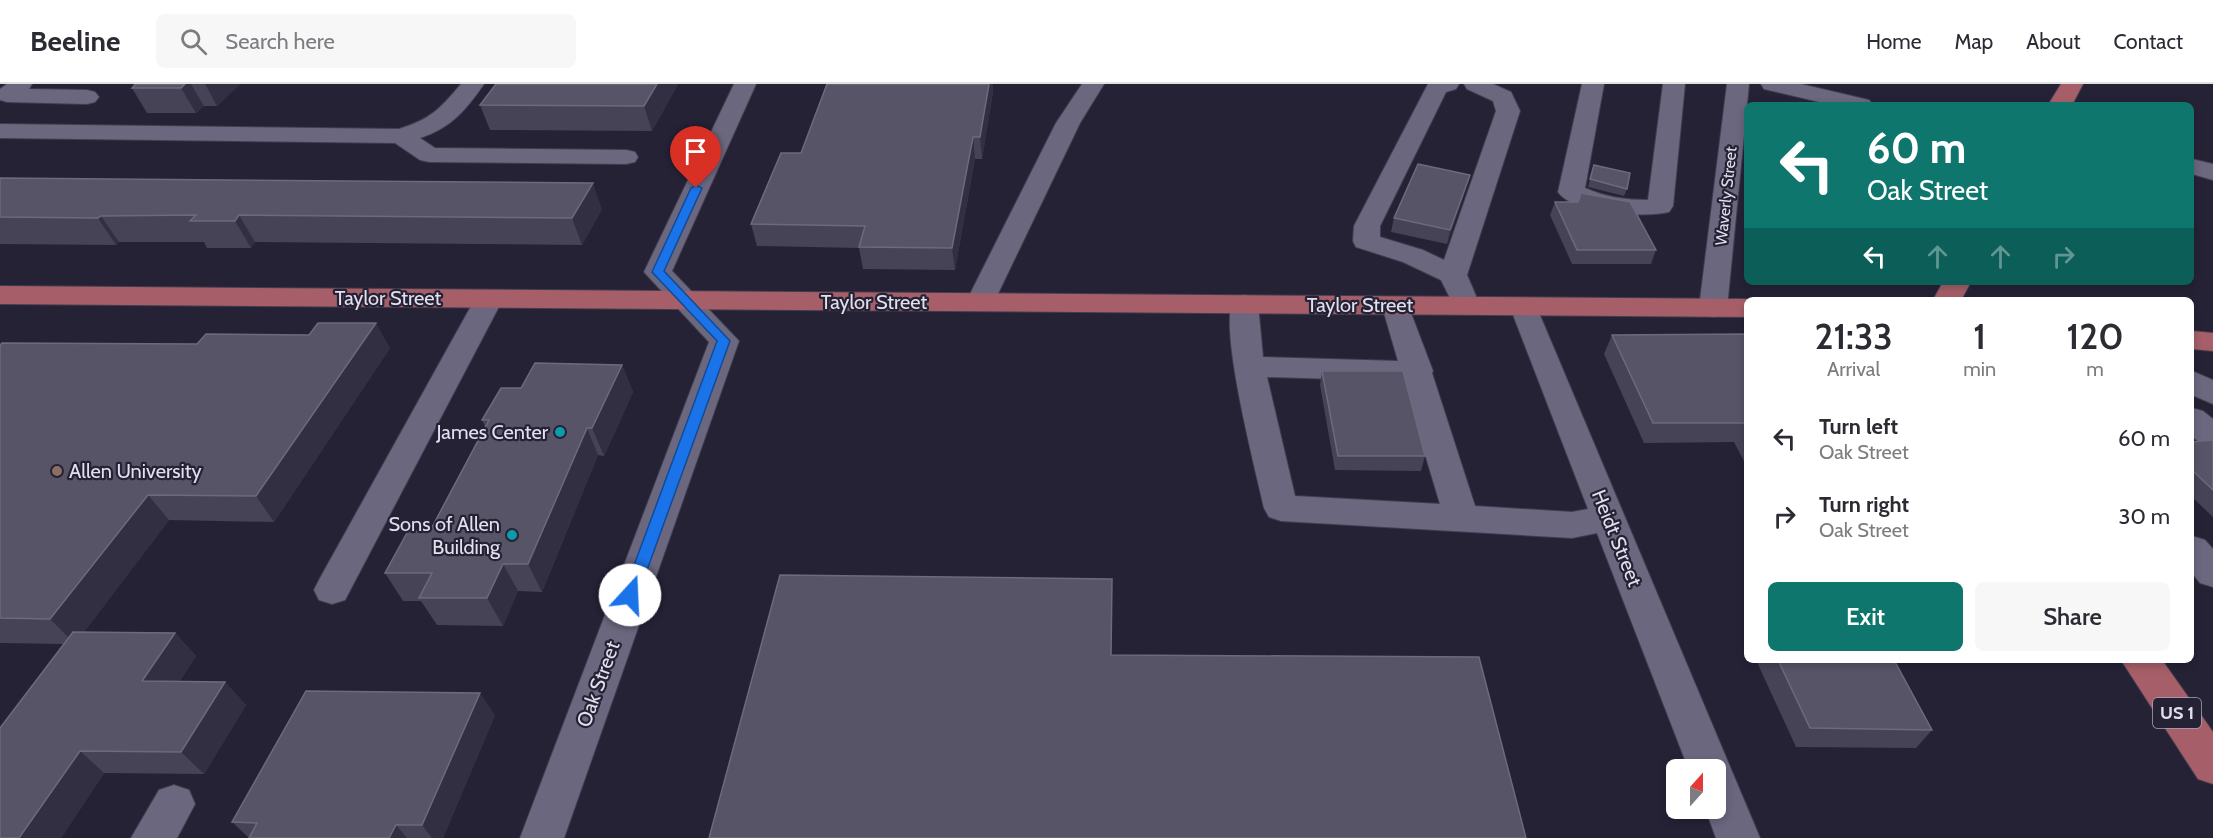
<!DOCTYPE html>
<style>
:root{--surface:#fff;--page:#f7f7f7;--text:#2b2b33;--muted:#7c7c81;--line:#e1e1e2;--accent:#0f766e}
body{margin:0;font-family:Cabin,sans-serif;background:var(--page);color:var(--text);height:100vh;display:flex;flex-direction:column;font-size:22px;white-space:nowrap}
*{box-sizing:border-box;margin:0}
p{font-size:20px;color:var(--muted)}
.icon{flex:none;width:33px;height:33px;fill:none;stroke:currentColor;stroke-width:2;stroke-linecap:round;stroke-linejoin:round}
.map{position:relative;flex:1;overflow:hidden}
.details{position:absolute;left:1744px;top:213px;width:450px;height:366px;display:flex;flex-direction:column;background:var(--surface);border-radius:9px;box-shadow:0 3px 9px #0003}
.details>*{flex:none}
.hud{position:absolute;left:1744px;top:18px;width:450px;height:183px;border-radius:9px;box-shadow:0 3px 9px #0003;background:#0f766e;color:#fff;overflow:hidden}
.needle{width:39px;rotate:21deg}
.fabs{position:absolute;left:1666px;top:675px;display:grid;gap:12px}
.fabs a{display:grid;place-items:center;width:60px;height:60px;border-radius:9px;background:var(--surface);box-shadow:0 3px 9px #0003;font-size:30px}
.pin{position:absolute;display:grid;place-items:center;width:51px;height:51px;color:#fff;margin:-62px -26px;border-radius:50% 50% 50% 0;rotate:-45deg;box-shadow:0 0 6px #0007}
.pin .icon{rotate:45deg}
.me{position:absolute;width:66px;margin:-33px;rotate:20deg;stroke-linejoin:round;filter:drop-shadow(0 0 4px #0008)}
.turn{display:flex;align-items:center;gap:21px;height:126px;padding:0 24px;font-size:27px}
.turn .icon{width:78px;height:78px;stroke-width:2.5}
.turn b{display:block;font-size:42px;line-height:51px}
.lanes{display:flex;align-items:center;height:57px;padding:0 24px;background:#0003;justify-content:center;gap:30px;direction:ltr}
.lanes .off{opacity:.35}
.eta{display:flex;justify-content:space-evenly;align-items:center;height:102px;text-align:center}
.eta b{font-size:36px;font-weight:600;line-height:42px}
.button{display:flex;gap:12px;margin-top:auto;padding:12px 24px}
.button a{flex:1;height:69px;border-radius:9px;background:var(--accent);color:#fff;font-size:24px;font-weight:600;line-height:69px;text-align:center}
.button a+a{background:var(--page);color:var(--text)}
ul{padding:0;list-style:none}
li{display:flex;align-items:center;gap:18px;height:78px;padding:0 24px}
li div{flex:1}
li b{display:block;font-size:22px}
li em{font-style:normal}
header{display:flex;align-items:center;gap:36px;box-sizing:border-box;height:84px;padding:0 30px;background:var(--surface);border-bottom:2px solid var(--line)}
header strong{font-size:28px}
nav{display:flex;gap:33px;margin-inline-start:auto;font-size:21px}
.search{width:420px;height:54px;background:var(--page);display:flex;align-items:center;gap:15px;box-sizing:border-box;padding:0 21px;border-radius:9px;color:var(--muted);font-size:22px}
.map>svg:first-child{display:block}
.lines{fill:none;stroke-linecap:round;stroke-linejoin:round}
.minor-casing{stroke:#423e4f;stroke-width:2}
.major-casing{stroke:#423e4f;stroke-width:2}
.minor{fill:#6b677f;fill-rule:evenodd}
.major{fill:#a65f68;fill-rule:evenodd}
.wall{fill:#464357}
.shaded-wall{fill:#322f43}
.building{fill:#575467;stroke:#6c6a7c;stroke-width:1.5}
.route{fill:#1a73e8;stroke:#114b97;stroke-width:1.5}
.culture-dot{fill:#0f9aa8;stroke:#252236;stroke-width:2}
.education-dot{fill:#8d6e63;stroke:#252236;stroke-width:2}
.labels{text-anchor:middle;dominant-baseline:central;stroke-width:4.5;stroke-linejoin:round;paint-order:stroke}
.far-street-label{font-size:16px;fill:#e2e0ed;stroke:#252236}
.shield{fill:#252236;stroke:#a9a7b6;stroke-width:1.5}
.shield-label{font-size:18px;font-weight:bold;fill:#e2e0ed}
.street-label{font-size:20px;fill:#e2e0ed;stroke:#252236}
.poi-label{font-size:20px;fill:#e2e0ed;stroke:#252236;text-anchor:end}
</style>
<header>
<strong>Beeline</strong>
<div class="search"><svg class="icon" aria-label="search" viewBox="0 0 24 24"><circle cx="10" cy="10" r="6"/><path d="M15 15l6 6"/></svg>Search here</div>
<nav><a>Home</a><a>Map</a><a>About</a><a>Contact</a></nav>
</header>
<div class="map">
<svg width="2213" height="754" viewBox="0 0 2213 754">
<rect width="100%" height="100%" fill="#252236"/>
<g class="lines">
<g class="minor-casing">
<path id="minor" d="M 7,0 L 32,0 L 29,5 L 87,6 L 95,8 L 99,13 L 95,18 L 87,20 L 7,18 L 0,16 L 0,5 Z
M 461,0 L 484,0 C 466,26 451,44 420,54 L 435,64 L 626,66 L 635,68 L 638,73 L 635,78 L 626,80 L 429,78 L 420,76 L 395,59 L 0,54 L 0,40 L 399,45 C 431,35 440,25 461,0 Z
M 734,0 L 756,0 L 672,187 L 739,257 L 564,754 L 520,754 L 709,258 L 644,188 Z
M 1082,0 L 1104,0 L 1080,39 L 994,218 L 990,224 L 980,227 L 970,224 L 966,218 L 1056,39 Z
M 1428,0 L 1459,0 L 1456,5 L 1446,8 L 1380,142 L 1380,153 L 1423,166 L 1444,176 L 1496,27 L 1493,17 L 1467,5 L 1464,0 L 1493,0 L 1511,8 L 1520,27 L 1467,191 L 1476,212 L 1472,218 L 1462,221 L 1452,218 L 1441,196 L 1403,178 L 1356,163 L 1353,157 L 1354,142 Z
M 1582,0 L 1604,0 L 1585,104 C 1605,113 1626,116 1648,116 L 1663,0 L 1685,0 L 1673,122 L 1669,128 C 1645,134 1573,130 1558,108 Z
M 1727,0 L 1749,0 L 1727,224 L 1723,230 L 1713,233 L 1703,230 L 1699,224 Z
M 1761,0 L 1801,0 L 1869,16 L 1873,21 L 1832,21 L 1764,5 Z
M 2192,75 L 2213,80 L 2213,96 L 2192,90 Z
M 489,206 L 499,209 L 503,215 L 345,516 L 332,520 L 319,516 L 314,506 L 319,496 L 475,215 L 479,209 Z
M 1244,211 L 1254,214 L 1258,220 L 1263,273 L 1398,277 L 1382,222 L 1386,216 L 1396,213 L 1406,216 L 1433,287 L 1432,289 L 1475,422 L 1572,428 L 1588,425 L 1510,223 L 1514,217 L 1524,214 L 1534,217 L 1760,754 L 1716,754 L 1705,724 L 1716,724 L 1716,686 L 1689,686 L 1597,449 L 1572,454 L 1281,437 L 1269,433 L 1264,424 C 1256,387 1217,239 1234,214 ZM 1267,293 L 1403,297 L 1440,420 L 1295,412 Z
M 2192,287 L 2213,296 L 2213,320 L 2192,311 Z
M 2192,324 L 2203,327 L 2213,335 L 2213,364 L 2202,361 L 2192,352 Z
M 2192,452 L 2205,456 L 2213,465 L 2213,503 L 2200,499 L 2192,489 Z
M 174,701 L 189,706 L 195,720 L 177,754 L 131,754 L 159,706 Z"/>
</g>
<g class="major-casing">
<path id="major" d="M 2061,0 L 2083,0 L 2072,21 L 2048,21 Z
M 1943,198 L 1971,198 L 1961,216 L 1933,216 Z
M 0,202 L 1748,215 L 1751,216 L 1748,216 L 1748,233 L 0,220 Z
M 2192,247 L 2213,249 L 2213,267 L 2192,265 Z
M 2121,576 L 2162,576 L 2213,648 L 2213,700 L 2198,695 Z"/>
</g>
<use href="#minor" class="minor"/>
<use href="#major" class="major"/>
</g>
<path class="wall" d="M 133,0 L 240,0 L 217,22 L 204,22 L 196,29 L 147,29 L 132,4 L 134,2 Z
M 678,0 L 652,47 L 490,46 L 480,21 Z
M 827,0 L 993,0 L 993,8 L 982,75 L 975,75 L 955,186 L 863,185 L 859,164 L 757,162 L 751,140 L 801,69 Z
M 1594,81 L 1627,105 L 1624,112 L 1588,103 Z
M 0,94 L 602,125 L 582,161 L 255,158 L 251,164 L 207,164 L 204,158 L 119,158 L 116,161 L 0,160 Z
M 1466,105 L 1447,160 L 1391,148 L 1394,134 Z
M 1555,118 L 1656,166 L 1651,180 L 1572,180 L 1550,131 Z
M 1748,250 L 1748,385 L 1734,358 L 1644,359 L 1604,270 L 1612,251 Z
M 0,261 L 390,264 L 274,438 L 169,436 L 84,548 L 175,549 L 196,572 L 179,598 L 225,598 L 246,621 L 204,690 L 104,689 L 61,754 L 0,754 L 65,560 L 0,559 Z
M 622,281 L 633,308 L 604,372 L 598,371 L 542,508 L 518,507 L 503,542 L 437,541 L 421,517 L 403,517 L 385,489 L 430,447 L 485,342 L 482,336 L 521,304 Z
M 1322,287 L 1425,372 L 1421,387 L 1335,386 L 1320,301 Z
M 2213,356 L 2213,433 L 2192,413 L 2192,358 Z
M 1756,576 L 1894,576 L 1932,646 L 1916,664 L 1796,663 Z
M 495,631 L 443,754 L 249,754 L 232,738 Z"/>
<path class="shaded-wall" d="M 185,0 L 191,0 L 204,22 L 196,29 L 181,4 Z
M 205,0 L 240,0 L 217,22 Z
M 657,0 L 678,0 L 652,47 L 644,22 Z
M 989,0 L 993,0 L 993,8 L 982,75 L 980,53 Z
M 973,53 L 975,75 L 955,186 L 952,164 Z
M 1470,91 L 1466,105 L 1447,160 L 1450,146 Z
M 593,99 L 602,125 L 582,161 L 572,134 Z
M 239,131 L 255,158 L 251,164 L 235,137 Z
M 101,132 L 119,158 L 116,161 L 98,134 Z
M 376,239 L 390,264 L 274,438 L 256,412 Z
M 622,281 L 633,308 L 604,372 L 592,344 Z
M 587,344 L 598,371 L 542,508 L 528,480 Z
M 148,411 L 169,436 L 75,560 L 50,535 Z
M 503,480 L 518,507 L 503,542 L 487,514 Z
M 175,549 L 196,572 L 164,620 L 142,597 Z
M 225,598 L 246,621 L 204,690 L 181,668 Z
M 480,609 L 495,631 L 443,754 L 432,754 L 422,741 Z
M 80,667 L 104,689 L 61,754 L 19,754 Z
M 396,741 L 407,754 L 389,754 Z"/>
<path class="building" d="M 136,0 L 185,0 L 181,4 L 132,4 Z
M 496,0 L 657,0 L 644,22 L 480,21 Z
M 827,0 L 989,0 L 980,53 L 973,53 L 952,164 L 859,163 L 865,142 L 751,140 L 781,69 L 801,69 Z
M 1418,80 L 1470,91 L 1450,146 L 1394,134 Z
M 1594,81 L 1630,89 L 1627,105 L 1590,95 Z
M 0,94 L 593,99 L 572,134 L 239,131 L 235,137 L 190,137 L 196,131 L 101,132 L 98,134 L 0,133 Z
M 1581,109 L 1630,118 L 1656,166 L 1577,166 L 1555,118 L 1578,118 Z
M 318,239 L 376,239 L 256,412 L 148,411 L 50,535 L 0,534 L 0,261 L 2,259 L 197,260 L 206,250 L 309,251 Z
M 1748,250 L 1748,346 L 1744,339 L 1653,339 L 1612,251 Z
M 535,279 L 622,281 L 592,344 L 587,344 L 528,480 L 503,480 L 487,514 L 419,514 L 432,489 L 385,489 L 408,447 L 430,447 L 489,336 L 482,336 L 501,304 L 521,304 Z
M 1322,287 L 1403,287 L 1425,372 L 1338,372 Z
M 2213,356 L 2213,406 L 2192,386 L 2192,358 Z
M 780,491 L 1112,495 L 1111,571 L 1479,573 L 1526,754 L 709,754 Z
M 73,548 L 175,549 L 142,597 L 225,598 L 181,668 L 80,667 L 19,754 L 0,754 L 0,644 Z
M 1778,576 L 1894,576 L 1932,646 L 1810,644 Z
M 306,607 L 480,609 L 422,741 L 396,741 L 389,754 L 249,754 L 257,739 L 232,738 Z"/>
<path class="route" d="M 696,101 L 702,104 L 664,187 L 730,257 L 638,511 L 636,515 L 625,515 L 623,511 L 717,257 L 652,188 L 691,104 Z"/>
<g class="culture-dot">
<circle cx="560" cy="348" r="6"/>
<circle cx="512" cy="451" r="6"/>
</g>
<circle class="education-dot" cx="57" cy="387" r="6"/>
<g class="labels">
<g class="far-street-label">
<text transform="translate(1726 112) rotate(-84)">Waverly Street</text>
</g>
<rect class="shield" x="2153" y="614" width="48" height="30" rx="4.5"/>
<g class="shield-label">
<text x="2177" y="629">US 1</text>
</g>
<g class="street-label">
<text x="388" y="214">Taylor Street</text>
<text x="874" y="218">Taylor Street</text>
<text x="1360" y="221">Taylor Street</text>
<text transform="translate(1617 454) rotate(68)">Heidt Street</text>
<text transform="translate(598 600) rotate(-70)">Oak Street</text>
</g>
<g class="poi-label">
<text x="548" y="348">James Center</text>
<text x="69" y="387" text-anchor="start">Allen University</text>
<text x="500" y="440">Sons of Allen<tspan x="500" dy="23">Building</tspan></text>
</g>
</g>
</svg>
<div class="fabs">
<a><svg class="needle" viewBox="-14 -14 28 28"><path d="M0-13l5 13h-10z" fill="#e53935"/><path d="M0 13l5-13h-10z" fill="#7c7c81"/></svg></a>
</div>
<div class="pin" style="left:696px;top:104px;background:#d93025"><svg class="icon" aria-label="arrive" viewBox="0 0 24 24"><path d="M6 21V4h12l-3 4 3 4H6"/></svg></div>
<svg class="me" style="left:630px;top:511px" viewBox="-20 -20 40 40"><circle r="19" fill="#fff"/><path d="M0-13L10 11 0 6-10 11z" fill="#1a73e8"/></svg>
<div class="hud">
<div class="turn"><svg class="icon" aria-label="left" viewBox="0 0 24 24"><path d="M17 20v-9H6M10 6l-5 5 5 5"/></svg><div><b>60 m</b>Oak Street</div></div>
<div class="lanes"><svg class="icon" aria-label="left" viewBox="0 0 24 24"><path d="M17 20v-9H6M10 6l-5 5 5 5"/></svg><svg class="icon off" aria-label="ahead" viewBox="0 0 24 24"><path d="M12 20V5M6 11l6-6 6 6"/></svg><svg class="icon off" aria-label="ahead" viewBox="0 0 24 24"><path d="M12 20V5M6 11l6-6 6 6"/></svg><svg class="icon off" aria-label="right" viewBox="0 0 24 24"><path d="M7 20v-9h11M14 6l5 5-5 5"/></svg></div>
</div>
<section class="details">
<div class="eta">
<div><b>21:33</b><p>Arrival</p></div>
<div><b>1</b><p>min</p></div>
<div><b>120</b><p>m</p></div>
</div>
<ul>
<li><svg class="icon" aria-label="left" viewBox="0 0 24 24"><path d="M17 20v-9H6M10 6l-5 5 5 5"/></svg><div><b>Turn left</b><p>Oak Street</p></div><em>60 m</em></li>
<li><svg class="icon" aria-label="right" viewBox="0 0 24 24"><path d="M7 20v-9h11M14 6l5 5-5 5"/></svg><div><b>Turn right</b><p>Oak Street</p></div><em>30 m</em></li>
</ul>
<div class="button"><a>Exit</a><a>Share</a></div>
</section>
</div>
